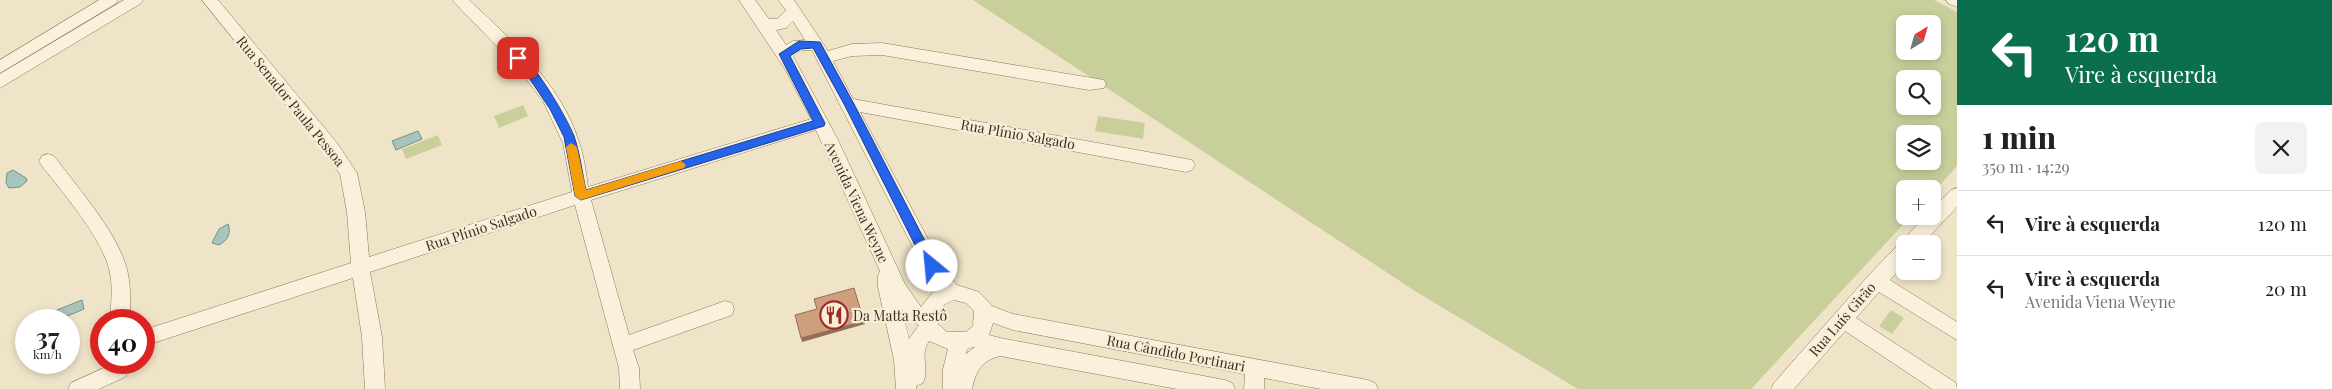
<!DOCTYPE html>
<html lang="pt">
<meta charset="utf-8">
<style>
:root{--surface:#fff;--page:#f2f2f2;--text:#222;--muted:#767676;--line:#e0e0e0}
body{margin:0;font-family:"Playfair Display",serif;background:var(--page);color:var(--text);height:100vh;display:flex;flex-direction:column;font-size:19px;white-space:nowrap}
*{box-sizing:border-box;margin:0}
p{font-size:16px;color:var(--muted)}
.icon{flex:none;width:28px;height:28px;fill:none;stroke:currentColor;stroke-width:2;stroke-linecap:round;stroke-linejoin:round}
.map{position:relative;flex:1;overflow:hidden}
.panel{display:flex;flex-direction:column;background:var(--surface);width:375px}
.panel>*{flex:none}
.hud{background:#0b6e4f;color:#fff;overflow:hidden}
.needle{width:32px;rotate:37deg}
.buttons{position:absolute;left:1896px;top:15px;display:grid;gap:10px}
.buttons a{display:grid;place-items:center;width:45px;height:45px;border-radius:8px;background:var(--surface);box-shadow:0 2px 8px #0003;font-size:25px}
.speed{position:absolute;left:15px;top:309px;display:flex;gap:10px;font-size:25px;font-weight:700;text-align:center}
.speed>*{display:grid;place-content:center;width:65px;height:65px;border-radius:50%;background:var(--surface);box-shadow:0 2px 8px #0003;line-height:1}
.speed small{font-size:12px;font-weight:400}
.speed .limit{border:8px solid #d22;background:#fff;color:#111}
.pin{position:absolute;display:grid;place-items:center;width:42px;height:42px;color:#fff;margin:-21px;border-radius:10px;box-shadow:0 2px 8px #0006}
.me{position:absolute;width:55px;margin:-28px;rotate:332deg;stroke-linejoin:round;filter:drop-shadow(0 0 4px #0008)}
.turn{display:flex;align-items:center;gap:18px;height:105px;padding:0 25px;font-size:22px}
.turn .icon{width:65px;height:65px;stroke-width:2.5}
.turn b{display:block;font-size:35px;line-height:42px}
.round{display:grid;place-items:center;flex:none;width:52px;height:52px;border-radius:8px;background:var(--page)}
.headline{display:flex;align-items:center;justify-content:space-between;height:85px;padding:0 25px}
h1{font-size:30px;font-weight:800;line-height:38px}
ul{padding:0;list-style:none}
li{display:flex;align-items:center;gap:15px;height:65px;padding:0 25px;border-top:1px solid var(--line)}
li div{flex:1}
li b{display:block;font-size:19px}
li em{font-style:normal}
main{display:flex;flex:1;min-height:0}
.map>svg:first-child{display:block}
.green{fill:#c9cf9b;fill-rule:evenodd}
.water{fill:#a9c4bc;stroke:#6f938a}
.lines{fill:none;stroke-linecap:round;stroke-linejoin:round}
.minor-casing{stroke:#8d765c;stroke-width:1}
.minor{fill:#faf1dc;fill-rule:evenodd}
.shaded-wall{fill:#916f58}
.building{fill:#cf9f7d;stroke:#916f58}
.route{fill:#2563eb;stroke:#184099}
.slow{fill:#f59e0b}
.labels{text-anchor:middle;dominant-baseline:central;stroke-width:4.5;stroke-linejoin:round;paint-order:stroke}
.street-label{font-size:14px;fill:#3d2e20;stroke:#f7eed8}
.poi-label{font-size:14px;fill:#3d2e20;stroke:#f7eed8;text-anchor:start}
</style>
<main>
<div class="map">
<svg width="1957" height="389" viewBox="0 0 1957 389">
<rect width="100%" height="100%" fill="#f0e4c8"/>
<path class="green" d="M 973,0 L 1934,0 L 1957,12 L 1957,166 L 1933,193 L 1932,189 L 1905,189 L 1905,216 L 1911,216 L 1751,389 L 1578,389 L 1415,291 ZM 1905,24 L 1932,24 L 1932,51 L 1905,51 ZM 1905,79 L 1932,79 L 1932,106 L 1905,106 ZM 1905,134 L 1932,134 L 1932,161 L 1905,161 Z
M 523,105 L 528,116 L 499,128 L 494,116 Z
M 1098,116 L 1145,123 L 1143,139 L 1095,131 Z
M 438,135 L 442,145 L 406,159 L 402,149 Z
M 1891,310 L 1904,318 L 1892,334 L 1879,326 Z"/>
<path class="water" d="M 418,131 L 422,139 L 396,150 L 392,141 Z
M 13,170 L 26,178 L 27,181 L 20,187 L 9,188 L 6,183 L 7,173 Z
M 228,224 C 232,233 227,241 219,245 L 212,243 L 219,229 Z
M 82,300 L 84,309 L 58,320 L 57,310 Z"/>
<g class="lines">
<g class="minor-casing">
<path id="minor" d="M 99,0 L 118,0 L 115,4 L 0,73 L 0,60 Z
M 124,0 L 143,0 L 140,4 L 0,88 L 0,74 Z
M 202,0 L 218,0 L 337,143 L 357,173 L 365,212 L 369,257 L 572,192 L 563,143 L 543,101 L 516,66 L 452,0 L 469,0 C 512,40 561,84 579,142 C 584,156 586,172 588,187 L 811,119 L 785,69 L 739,0 L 755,0 L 769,19 L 777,19 L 786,10 L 778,0 L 794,0 L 828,51 L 852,44 L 882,43 L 1104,80 L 1106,84 L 1104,88 L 1089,90 L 882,55 L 852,56 L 833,61 L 853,99 L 1192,160 L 1195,165 L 1192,170 L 1186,172 L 860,112 L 944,269 L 957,285 L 979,292 L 992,306 L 1013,314 L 1368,380 L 1375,383 L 1378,389 L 1321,389 L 1264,378 L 1264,389 L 1244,389 L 1245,374 L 1013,330 L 993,323 L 989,335 L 1000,338 L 1225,380 L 1232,383 L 1235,389 L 1177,389 L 1000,356 C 981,361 976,371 972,389 L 943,389 L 943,369 L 948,349 L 929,341 C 919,356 930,368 923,383 L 916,386 L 916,389 L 896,389 L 894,360 L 878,287 L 878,276 L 880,271 L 816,130 L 591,200 L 629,335 L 725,301 L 732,303 L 734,309 L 732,315 L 633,350 L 639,368 L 640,389 L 620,389 L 619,368 L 575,205 L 370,272 L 382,337 L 385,389 L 365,389 L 362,337 L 353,278 L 144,346 L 144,330 L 351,263 L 347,212 L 340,174 L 325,153 ZM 793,21 L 805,40 L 793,41 L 786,45 L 776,30 L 786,28 ZM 802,50 L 812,50 L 816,58 L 920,261 L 939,290 L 932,293 L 921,307 L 905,284 L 838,140 L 793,56 ZM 954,300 L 966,303 L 974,311 L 973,326 L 966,332 L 947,332 L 938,324 L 939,311 L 945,304 ZM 902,309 L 908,319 L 919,325 L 909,339 ZM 973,347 L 975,347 L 966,354 L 967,349 Z
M 1946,0 L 1957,0 L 1957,7 L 1949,4 Z
M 48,154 L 54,156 C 77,187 121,236 128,274 C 131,288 130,305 130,320 L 110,320 C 111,305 113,288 110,273 C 104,240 63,193 42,166 L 39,161 L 42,156 Z
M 1957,188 L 1957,207 L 1922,244 L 1905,244 L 1905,263 L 1890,280 L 1957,322 L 1957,340 L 1879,292 L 1856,318 L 1956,383 L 1957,389 L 1932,389 L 1845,331 L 1794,389 L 1771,389 L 1774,383 L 1869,275 L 1926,216 L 1932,216 L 1932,209 L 1951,190 Z
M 117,362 L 125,365 L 128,371 L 125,377 L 99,389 L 68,389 L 71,383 Z"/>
</g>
<use href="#minor" class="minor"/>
</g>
<path class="shaded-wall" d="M 864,321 L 865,324 L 802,342 L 801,338 Z"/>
<path class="building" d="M 854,288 L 864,321 L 801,338 L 795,315 L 817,309 L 814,299 Z"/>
<path class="route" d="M 799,41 L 820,42 L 854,104 L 936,262 L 937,266 L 936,269 L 927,269 L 844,104 L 813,48 L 801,49 L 790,56 L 825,123 L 824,126 L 581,200 L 575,196 L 564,137 L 550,109 L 527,75 L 512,58 L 518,54 C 533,59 568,120 574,136 C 580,153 582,172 586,190 L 813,121 L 779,54 Z"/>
<path class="slow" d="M 571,143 L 577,147 L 586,190 L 681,161 L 686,165 L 684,168 L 581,200 L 575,196 L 566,147 Z"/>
<defs>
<g id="restaurant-ring" transform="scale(1.4375)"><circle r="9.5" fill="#f7eed8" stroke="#9e2a2b" stroke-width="1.5"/><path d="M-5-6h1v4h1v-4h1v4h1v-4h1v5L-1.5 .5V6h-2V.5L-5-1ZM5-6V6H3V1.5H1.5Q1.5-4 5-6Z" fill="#9e2a2b"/></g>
</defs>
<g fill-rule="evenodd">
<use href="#restaurant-ring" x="834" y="315"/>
</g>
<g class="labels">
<g class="street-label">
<text transform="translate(291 101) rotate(51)">Rua Senador Paula Pessoa</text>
<text transform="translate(1018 134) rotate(10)">Rua Plínio Salgado</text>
<text transform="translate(857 202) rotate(65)">Avenida Viena Weyne</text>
<text transform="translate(481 228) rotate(-18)">Rua Plínio Salgado</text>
<text transform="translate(1842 319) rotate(-49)">Rua Luís Girão</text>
<text transform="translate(1176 353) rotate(11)">Rua Cândido Portinari</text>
</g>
<g class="poi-label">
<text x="853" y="315">Da Matta Restô</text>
</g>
</g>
</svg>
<div class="buttons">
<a><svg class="needle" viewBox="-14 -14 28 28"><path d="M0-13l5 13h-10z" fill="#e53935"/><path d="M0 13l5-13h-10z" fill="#767676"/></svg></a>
<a><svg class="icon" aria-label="search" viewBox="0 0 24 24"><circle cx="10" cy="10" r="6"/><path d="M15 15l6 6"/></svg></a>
<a><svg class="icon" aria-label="layers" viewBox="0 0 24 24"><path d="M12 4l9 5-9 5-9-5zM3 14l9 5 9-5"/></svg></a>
<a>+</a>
<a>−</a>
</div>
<div class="speed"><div>37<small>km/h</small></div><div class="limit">40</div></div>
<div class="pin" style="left:518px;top:58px;background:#d93025"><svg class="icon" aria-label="arrive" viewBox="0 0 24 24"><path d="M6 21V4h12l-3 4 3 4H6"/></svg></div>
<svg class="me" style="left:932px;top:266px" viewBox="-20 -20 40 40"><circle r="19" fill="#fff"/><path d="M0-13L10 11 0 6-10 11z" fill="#2563eb"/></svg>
</div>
<section class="panel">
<div class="hud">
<div class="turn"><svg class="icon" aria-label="left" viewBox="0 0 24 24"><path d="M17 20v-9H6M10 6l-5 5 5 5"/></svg><div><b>120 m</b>Vire à esquerda</div></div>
</div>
<div class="headline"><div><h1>1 min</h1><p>350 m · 14:29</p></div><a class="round"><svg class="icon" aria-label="close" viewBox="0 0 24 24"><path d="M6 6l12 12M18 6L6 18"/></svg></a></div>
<ul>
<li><svg class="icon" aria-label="left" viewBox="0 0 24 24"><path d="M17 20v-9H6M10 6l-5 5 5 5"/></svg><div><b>Vire à esquerda</b></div><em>120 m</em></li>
<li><svg class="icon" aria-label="left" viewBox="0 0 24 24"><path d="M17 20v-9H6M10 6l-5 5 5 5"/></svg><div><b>Vire à esquerda</b><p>Avenida Viena Weyne</p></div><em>20 m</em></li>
</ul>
</section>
</main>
